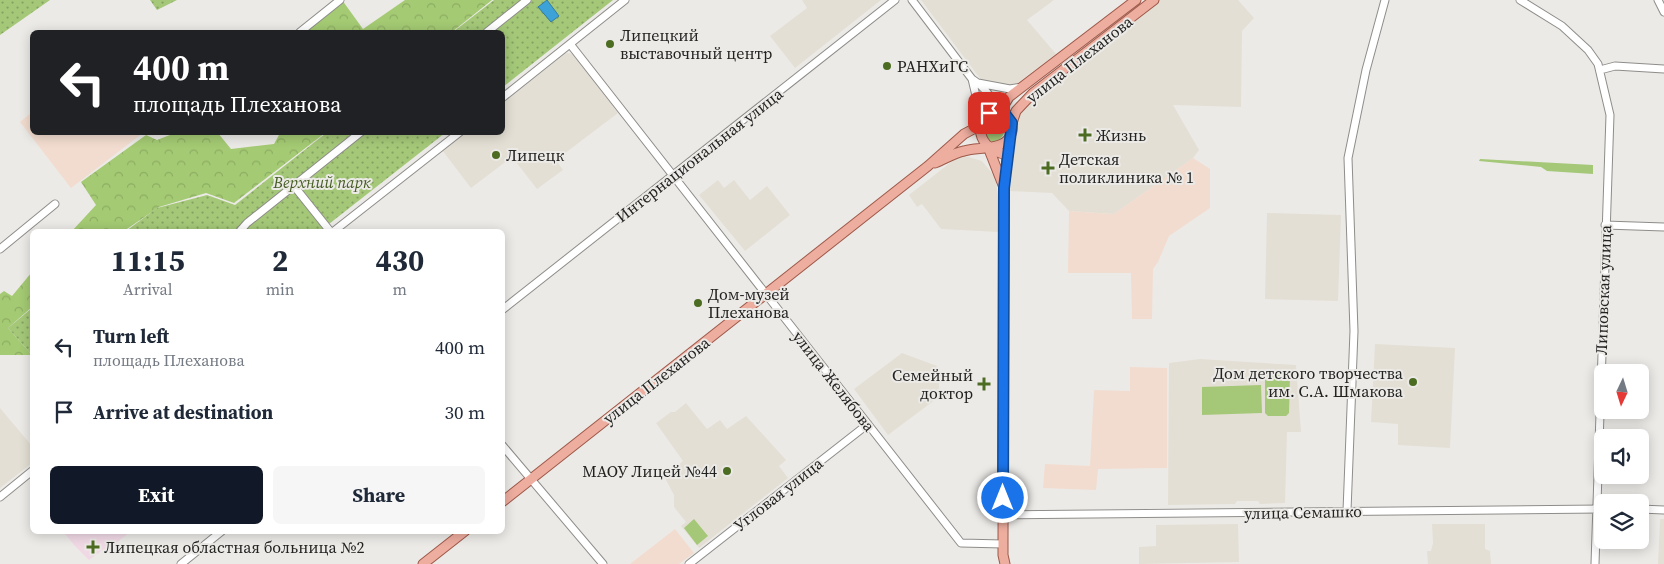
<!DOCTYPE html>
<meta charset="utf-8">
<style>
:root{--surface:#fff;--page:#f6f6f7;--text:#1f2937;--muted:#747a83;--accent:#111827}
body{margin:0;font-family:"Source Serif 4",serif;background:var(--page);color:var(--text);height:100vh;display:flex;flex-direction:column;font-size:19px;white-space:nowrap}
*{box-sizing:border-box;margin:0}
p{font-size:16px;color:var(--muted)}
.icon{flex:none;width:28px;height:28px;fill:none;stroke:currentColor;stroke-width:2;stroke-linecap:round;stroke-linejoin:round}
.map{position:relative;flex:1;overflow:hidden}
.sheet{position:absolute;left:30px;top:229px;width:475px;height:305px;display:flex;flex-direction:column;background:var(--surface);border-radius:8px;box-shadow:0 2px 12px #0003}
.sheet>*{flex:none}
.guide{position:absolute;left:30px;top:30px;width:475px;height:105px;border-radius:8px;box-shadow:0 2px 12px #0003;background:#202124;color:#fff;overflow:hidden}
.needle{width:32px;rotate:184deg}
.tools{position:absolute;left:1594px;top:364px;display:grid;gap:10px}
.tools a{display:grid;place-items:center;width:55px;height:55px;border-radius:8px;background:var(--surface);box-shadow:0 2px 12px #0003;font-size:25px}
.pin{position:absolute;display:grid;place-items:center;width:42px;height:42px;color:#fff;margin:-21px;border-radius:10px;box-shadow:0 2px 8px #0006}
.me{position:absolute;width:55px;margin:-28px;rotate:0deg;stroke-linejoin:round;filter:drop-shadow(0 0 4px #0008)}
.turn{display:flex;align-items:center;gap:18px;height:105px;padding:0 20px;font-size:22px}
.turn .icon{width:65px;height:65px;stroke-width:2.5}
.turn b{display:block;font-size:35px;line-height:42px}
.eta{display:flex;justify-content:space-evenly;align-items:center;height:85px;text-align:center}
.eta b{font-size:30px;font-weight:700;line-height:35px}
.action{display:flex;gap:10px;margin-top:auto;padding:10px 20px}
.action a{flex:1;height:58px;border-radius:8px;background:var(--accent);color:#fff;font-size:20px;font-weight:700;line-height:58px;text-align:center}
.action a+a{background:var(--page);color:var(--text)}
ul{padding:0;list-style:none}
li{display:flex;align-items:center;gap:15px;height:65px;padding:0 20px}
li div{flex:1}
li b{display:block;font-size:19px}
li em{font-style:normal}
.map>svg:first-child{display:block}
.built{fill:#e3dfd4}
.industrial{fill:#f2dccf}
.medical{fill:#f0d9e5}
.green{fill:#a4c878}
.forest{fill:url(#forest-crowns)}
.park{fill:url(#park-dots)}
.water{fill:#3da2d7;stroke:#357ca0}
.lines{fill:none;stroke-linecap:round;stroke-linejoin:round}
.minor-casing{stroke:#8e8d8a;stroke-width:9}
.major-casing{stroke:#9e5949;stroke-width:11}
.minor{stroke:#fff;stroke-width:7}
.major{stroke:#edad9f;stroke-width:9}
.route-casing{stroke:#114b97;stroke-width:12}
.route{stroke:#1a73e8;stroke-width:9}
.poi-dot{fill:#4c6c22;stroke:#eceae7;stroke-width:2}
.labels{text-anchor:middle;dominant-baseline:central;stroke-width:4;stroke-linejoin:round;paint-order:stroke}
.poi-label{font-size:16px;fill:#222221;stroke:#eceae7;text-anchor:start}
.street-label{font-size:16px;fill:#222221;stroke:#eceae7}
.park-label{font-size:16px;font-style:italic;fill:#455d22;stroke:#eceae7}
</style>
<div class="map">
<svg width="1664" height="564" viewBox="0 0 1664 564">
<defs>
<pattern id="forest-crowns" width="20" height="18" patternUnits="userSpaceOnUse" patternTransform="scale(1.25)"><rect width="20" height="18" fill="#a4ca73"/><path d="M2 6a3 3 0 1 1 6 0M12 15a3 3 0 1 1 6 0" fill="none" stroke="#8dad63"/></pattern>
<pattern id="park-dots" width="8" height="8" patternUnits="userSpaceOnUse" patternTransform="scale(1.25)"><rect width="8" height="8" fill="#a4c878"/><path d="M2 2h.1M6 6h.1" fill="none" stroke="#85a262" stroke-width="1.8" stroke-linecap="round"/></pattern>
</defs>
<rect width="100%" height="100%" fill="#eceae7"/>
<path class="built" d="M 802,0 L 881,0 L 795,68 L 770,36 L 807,8 Z
M 921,0 L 1054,0 L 1027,20 L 1056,54 L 1015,85 L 1002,87 L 982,81 Z
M 1159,0 L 1238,0 L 1254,18 L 1242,31 L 1241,107 L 1173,105 L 1199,150 L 1193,158 L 1114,214 L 1069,211 L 1052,193 L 1010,191 L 1019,112 L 1026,103 Z
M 566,53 L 574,54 L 618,113 L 556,160 L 563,170 L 537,189 L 512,157 L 471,188 L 442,150 L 464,133 L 502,132 L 503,103 Z
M 965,156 L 982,161 L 995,177 L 998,194 L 998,232 L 941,229 L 922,204 L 917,207 L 909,195 L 955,159 Z
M 718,180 L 724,188 L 734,180 L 750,200 L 767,186 L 790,215 L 745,251 L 699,195 Z
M 1267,213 L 1341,215 L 1338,301 L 1265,299 Z
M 1375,344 L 1455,348 L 1450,448 L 1398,445 L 1398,424 L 1371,422 Z
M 902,353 L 937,366 L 940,396 L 888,435 L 854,389 Z
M 1200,359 L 1296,365 L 1301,432 L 1287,432 L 1285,503 L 1260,504 L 1258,501 L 1237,501 L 1235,504 L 1168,505 L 1169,363 Z
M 686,403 L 707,429 L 720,420 L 727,429 L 746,416 L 786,460 L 779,466 L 788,478 L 699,548 L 681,526 L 686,522 L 674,507 L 674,495 L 666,480 L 665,476 L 683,461 L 656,423 L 671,412 L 675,412 Z
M 0,408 L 32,446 L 32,463 L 0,488 Z
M 1660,519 L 1664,519 L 1664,564 L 1658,564 Z
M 1238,524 L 1239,562 L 1139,564 L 1139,547 L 1156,546 L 1156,525 Z
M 1432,524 L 1485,524 L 1485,549 L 1490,551 L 1491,564 L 1428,564 L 1427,551 L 1431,551 L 1433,543 Z"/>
<path class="industrial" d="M 32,112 L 32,132 L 143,133 L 71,188 L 20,122 Z
M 1193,158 L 1210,169 L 1210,208 L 1169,236 L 1158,262 L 1153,269 L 1152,319 L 1132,319 L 1131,273 L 1068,273 L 1069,211 L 1114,214 Z
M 1130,367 L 1167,368 L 1167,468 L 1098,469 L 1096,490 L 1043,488 L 1045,464 L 1090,466 L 1094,390 L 1130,391 Z
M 675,529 L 694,553 L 679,564 L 630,564 Z"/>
<path class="medical" d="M 63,531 L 131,531 L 106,551 L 104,549 L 89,560 L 74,545 Z"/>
<path class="green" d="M 997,116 C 1019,122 996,152 987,138 C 981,129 989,118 997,116 Z
M 1480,159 L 1593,165 L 1593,174 L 1547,171 L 1541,167 L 1479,161 Z
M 1269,372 L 1287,373 L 1290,375 L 1289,413 L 1286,416 L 1268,416 L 1265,413 L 1265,375 Z
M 1261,385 L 1262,413 L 1202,415 L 1202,387 Z
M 694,519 L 708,536 L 697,545 L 684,528 Z"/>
<path class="forest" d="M 342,0 L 363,29 L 405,0 L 492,0 L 452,32 L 303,32 Z
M 175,133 L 218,133 L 231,149 L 274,144 L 280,133 L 325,133 L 234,203 L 206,193 L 159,207 L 124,231 L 72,231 L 96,205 L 81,182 L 146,135 L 157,140 Z
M 32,272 L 32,307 L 8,328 L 32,355 L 0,355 L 0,294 L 4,291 L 12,296 Z"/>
<path class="park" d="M 0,0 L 50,0 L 0,35 Z
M 150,0 L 177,0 L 157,10 Z
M 494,0 L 613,0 L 503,87 L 502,32 L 453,32 Z
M 326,133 L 445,133 L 320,231 L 126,231 L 157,208 L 207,195 L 235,205 Z
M 32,308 L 32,355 L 8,328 Z"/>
<path class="water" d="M 547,0 L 559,16 L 551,22 L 538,7 Z"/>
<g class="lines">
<g class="minor-casing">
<path id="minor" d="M 912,0 L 972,79 C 983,86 993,98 998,110
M 1520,0 L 1562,26 L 1588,50 L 1598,64 L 1610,115 L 1595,564
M 1658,0 L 1664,12
M 300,32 L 340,0
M 487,32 L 527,0
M 570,44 L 961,543 L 1003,544
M 1600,70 L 1615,66 L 1664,69
M 972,79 L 982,121
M 978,83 L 1010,89 L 1022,87
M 502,98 L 625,0
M 294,186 L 330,231
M 1605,225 L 1664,227
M 240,231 L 247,223 L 361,132
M 334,231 L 460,132
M 0,249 L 55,204
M 502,310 L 895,0
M 502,445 L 603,564
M 0,497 L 32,471
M 1640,509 L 1664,510
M 1347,511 L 1354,331 L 1348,158 L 1366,70 L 1385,0
M 1003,515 L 1602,509
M 181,564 L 222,531
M 689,564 L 868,424"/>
</g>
<g class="major-casing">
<path id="major" d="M 1001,110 L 1009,97 L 1022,87 L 1136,0
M 1012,123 L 1016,111 L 1033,93 L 1154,0
M 988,147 L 1003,185
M 935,163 C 945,159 954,153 964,151 C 979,146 1008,152 1012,131 C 1013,123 1010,119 1006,113 L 996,110 L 989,113 L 982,121 C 976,140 990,152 1008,155
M 502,502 L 928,166 L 964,134 L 981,125
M 423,564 L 465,531
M 1005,564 L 1003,555 L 1003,544 L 1004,188 L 1009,138"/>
</g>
<use href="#minor" class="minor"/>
<use href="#major" class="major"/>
</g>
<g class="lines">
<g class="route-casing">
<path id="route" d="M 989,113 L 996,110 L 1003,111 L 1012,123 L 1004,188 L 1003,498"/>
</g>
<use href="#route" class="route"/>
</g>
<g class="poi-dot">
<circle cx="610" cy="44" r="5"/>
<circle cx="887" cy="66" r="5"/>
<path d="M1082.5 127.5h5v5h5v5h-5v5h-5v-5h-5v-5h5z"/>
<circle cx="496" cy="155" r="5"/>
<path d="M1045.5 160.5h5v5h5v5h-5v5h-5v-5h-5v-5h5z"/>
<circle cx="698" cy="303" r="5"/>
<circle cx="1413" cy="382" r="5"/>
<path d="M981.5 376.5h5v5h5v5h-5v5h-5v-5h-5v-5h5z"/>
<circle cx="727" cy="471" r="5"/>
<path d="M90.5 539.5h5v5h5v5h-5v5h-5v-5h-5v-5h5z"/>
</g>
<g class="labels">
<g class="poi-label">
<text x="620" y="35">Липецкий<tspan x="620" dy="18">выставочный центр</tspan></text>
<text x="897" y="66">РАНХиГС</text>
<text x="1096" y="135">Жизнь</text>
<text x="506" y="155">Липецк</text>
<text x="1059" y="159">Детская<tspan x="1059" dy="18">поликлиника № 1</tspan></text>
<text x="708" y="294">Дом-музей<tspan x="708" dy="18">Плеханова</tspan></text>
<text x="1403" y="373" text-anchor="end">Дом детского творчества<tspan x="1403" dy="18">им. С.А. Шмакова</tspan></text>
<text x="973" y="375" text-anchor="end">Семейный<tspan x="973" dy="18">доктор</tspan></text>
<text x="717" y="471" text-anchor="end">МАОУ Лицей №44</text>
<text x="104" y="547">Липецкая областная больница №2</text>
</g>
<g class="street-label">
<text transform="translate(1079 59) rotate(-38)">улица Плеханова</text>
<text transform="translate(699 155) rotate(-38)">Интернациональная улица</text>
<text transform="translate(1603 290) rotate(-88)">Липовская улица</text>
<text transform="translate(656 380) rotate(-38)">улица Плеханова</text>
<text transform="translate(834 381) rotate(52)">улица Желябова</text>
<text transform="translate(778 494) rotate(-38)">Угловая улица</text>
<text transform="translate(1303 512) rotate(-1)">улица Семашко</text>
</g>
<g class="park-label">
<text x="322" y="182">Верхний парк</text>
</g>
</g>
</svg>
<div class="tools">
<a><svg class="needle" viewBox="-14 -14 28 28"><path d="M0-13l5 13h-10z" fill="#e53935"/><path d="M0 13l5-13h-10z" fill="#747a83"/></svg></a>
<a><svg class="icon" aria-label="sound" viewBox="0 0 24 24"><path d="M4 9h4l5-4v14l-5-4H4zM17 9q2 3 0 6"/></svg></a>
<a><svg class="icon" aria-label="layers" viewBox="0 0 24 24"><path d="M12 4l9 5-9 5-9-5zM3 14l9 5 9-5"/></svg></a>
</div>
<div class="pin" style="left:989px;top:113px;background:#d93025"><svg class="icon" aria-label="arrive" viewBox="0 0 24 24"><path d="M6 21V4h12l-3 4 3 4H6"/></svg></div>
<svg class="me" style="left:1003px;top:498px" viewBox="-20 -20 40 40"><circle r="17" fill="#1a73e8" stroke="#fff" stroke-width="3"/><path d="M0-11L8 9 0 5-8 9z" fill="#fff"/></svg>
<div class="guide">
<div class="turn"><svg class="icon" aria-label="left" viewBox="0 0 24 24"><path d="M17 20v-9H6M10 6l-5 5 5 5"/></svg><div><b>400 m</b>площадь Плеханова</div></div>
</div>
<section class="sheet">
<div class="eta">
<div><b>11:15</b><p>Arrival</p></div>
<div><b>2</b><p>min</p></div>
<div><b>430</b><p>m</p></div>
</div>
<ul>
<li><svg class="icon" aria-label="left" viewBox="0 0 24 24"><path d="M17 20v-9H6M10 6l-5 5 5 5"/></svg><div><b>Turn left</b><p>площадь Плеханова</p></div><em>400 m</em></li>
<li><svg class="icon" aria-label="arrive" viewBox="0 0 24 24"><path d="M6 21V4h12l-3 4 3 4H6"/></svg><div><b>Arrive at destination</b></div><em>30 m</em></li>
</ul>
<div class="action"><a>Exit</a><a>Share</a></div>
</section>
</div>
